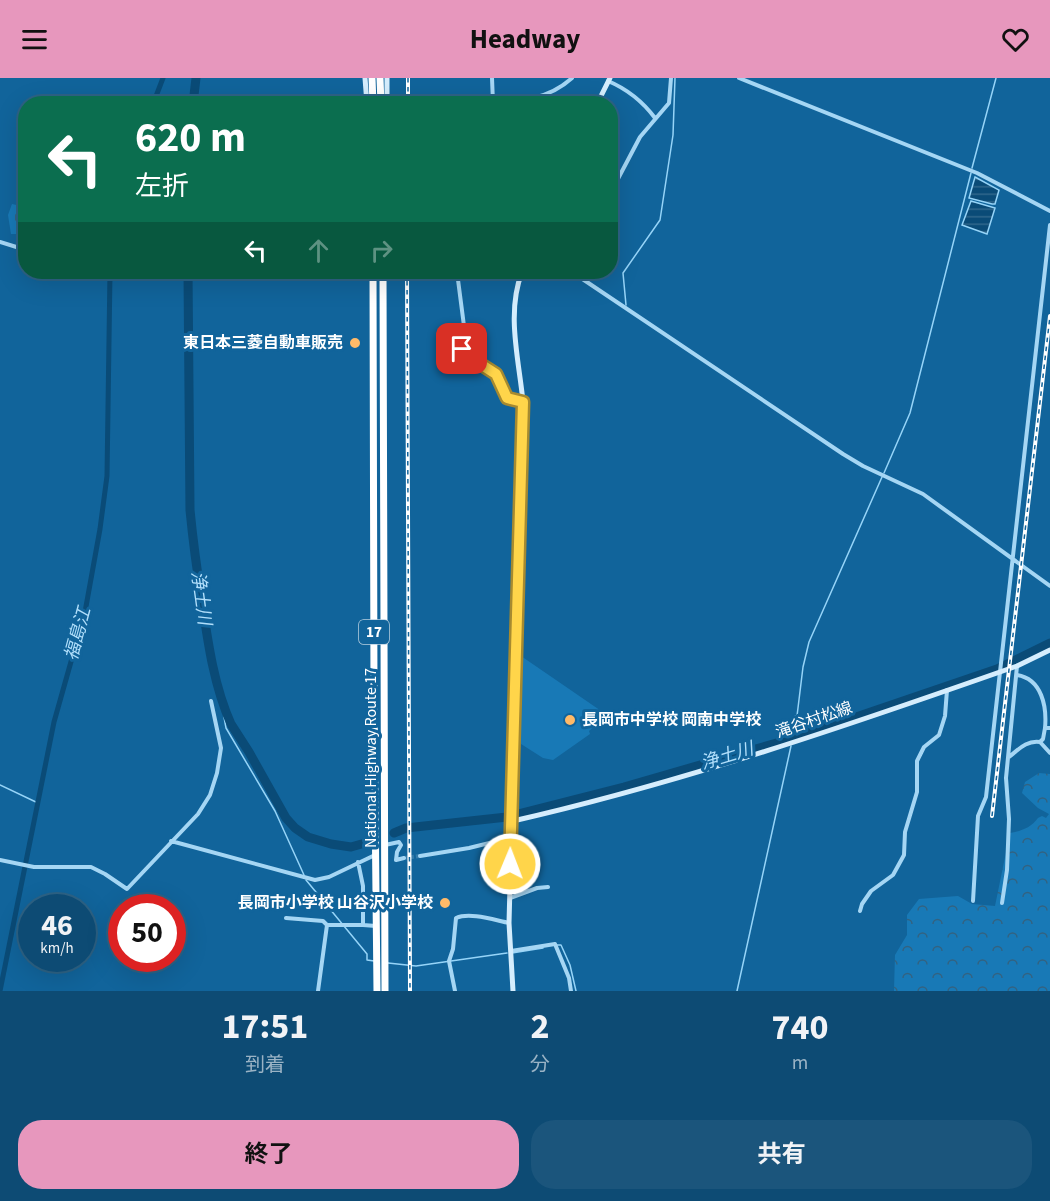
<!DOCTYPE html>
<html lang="ja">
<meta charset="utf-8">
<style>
:root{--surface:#0d4b74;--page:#1b557c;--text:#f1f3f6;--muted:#9ab3c5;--line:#2d6386;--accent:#e797bd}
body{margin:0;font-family:"Source Sans 3","Noto Sans JP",sans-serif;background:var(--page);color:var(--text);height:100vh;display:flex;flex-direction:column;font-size:22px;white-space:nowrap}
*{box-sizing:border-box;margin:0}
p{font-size:20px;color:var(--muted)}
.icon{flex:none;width:33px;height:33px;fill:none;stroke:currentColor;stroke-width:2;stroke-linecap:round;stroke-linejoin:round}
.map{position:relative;height:913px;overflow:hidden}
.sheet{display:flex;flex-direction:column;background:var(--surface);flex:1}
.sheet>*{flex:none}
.hud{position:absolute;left:18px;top:18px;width:600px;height:183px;border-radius:24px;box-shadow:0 6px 24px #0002,0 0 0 2px var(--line);background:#0b6e4f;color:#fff;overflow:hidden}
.speed{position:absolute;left:18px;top:816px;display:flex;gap:12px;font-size:30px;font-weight:700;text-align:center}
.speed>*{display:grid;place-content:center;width:78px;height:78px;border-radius:50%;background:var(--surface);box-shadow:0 6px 24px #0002,0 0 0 2px var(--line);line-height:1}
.speed small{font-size:15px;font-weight:400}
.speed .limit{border:9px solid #d22;background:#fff;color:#111}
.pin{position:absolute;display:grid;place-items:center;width:51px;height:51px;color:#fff;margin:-26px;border-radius:12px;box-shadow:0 3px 9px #0006}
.me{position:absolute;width:66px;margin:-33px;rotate:1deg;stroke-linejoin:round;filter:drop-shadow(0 0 4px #0008)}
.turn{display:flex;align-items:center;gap:21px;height:126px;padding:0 18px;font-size:27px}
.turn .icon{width:78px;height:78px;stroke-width:2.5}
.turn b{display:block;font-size:42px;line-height:51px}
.lanes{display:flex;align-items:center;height:57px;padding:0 18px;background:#0003;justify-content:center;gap:30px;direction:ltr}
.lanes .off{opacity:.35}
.eta{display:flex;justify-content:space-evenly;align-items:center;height:102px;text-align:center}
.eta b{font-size:36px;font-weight:700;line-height:42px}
.action{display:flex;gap:12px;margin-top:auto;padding:12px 18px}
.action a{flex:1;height:69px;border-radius:24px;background:var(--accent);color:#111;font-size:24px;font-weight:700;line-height:69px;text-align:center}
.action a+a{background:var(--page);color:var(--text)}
header{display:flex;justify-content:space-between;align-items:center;height:78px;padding:0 18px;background:var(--accent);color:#111;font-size:27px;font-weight:700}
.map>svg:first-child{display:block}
.grass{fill:#1879b6}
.forest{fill:url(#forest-crowns)}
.cemetery{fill:url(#cemetery-stones)}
.water{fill:url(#water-rules);stroke:#96d4f8;stroke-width:1.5}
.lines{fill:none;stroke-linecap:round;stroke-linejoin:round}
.stream{stroke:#96d4f8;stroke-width:1.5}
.canal{stroke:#0a4b77;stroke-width:5}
.river{stroke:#0a4b77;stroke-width:9}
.street-tunnel{stroke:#357baa;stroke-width:4;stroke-dasharray:4 2;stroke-linecap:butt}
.street{stroke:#a5d6f4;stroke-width:4}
.secondary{stroke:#d5edfd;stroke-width:5}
.highway{stroke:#fff;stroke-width:7}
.rail-casing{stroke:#fff;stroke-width:4}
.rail{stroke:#11649b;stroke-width:1.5;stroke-dasharray:4.5;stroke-linecap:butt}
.route-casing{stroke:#a68a30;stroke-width:15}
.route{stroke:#ffd54a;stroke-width:10}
.poi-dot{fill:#ffba68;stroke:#11649b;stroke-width:2}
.labels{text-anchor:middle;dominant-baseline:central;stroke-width:6;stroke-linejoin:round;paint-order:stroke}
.shield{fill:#11649b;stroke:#b8d0e1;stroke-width:1.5}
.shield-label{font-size:15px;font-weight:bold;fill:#fff}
.poi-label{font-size:16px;font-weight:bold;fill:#fff;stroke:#11649b;text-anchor:end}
.street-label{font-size:16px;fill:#fff;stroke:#11649b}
.water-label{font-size:18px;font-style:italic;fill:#b1dffb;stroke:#11649b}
</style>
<header><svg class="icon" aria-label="menu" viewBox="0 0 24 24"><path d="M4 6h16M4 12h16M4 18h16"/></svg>Headway<svg class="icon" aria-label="heart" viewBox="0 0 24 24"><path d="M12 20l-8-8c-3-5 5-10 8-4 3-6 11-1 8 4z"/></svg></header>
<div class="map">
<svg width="1050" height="913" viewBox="0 0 1050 913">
<defs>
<pattern id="forest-crowns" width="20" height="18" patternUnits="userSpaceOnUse" patternTransform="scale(1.5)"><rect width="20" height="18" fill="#1879b6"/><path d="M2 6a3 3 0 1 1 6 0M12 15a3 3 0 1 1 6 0" fill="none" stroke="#326281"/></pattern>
<pattern id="cemetery-stones" width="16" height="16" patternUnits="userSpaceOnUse" patternTransform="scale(1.5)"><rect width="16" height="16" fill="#1879b6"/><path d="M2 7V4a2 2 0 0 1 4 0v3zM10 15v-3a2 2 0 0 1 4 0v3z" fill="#326281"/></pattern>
<pattern id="water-rules" width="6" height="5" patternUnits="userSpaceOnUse" patternTransform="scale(1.5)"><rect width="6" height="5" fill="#0a4b77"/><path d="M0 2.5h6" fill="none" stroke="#2f668b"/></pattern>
</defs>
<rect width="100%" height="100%" fill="#11649b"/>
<path class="grass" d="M 521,578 L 607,637 L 589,653 L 590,656 L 553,682 L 543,680 L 521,666 Z"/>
<path class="forest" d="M 1039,695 L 1050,696 L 1050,913 L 894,913 L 895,877 L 907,857 L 907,837 L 919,821 L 958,818 L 972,826 L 995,828 L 1010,755 C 1021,753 1031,750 1038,740 L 1042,738 L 1046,740 L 1049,736 L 1038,730 L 1022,715 L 1025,704 Z"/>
<path class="cemetery" d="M 12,126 L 25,129 L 25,156 L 11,156 L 8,137 Z"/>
<path class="water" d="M 975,99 L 999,112 L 995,126 L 992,126 L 969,120 Z
M 971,123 L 995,130 L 987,156 L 962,147 Z"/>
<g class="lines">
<path class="stream" d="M 972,90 L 996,0
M 626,227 L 623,195 L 660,142 L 673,57 L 675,0
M 884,395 L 910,335 L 971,95
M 226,634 L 224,639 L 226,650 L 275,733 L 304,797
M 792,663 L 793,639 L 797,638 L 803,589 L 809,564 L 882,399
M 0,707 L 38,725
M 306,802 L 367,876 L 367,882 L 374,883
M 557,867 L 561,867 L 570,887 L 576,913
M 512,875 L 543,870
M 388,885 L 416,888 L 507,875
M 737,913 L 791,668"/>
<path class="canal" d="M 153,26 L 163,0
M 0,913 L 54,644 L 85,534 L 100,451 L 107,398 L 110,194"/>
<path class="river" d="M 193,26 L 196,0
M 188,194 L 190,432 C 193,463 197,493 202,524 C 208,565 214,608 231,646 L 249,674 L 286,740 L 295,750 L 308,759 L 331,766 L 351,769 L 365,765
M 394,755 L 406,750 L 507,739 L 624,709 L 780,664 L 862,637 L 997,591 L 1050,565"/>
<path class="street-tunnel" d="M 404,780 L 420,778"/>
<path class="street" d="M 492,0 L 493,25
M 739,0 L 977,95 L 1050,133
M 608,3 C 627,11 643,24 655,40
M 493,25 C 522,23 549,21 572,0
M 610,116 L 640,59 L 669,25 L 671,0
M 0,164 L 26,172
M 98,194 L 114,197 L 383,195
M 457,194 L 464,248 L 462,271 L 471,281 L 496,296 L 507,320 L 523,324
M 458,194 L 468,194
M 510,194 L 521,196
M 572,194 L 843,376 L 863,388 L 923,416 L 1050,508
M 1017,597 C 1042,601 1047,629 1045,650
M 1040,664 L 1043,661 L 1045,650 L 1050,650
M 1009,679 C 1019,671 1027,662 1040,664 L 1050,675
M 171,763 L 315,802 L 329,799 L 375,777
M 385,767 L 399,764 L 401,767 L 397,774 L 396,782 L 404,780
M 420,778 L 469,770 L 510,760
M 0,782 L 34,789 L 91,789 L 105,796 L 127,811 L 198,736 L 210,717 L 217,695 L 221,670 L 211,623
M 510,820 L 537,810 L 548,809
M 973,823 L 978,738 L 986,719 L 1050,147
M 1002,825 L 1007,792 L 1009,741 L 1006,700 L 1017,588
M 860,833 L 862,826 L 871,813 L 893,797 L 904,777 L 905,754 L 917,714 L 917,683 L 924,669 L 939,657 L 945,638 L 947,612
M 286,840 L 323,843 L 327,847 L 318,913
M 327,847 L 363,847 L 363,808 L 358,784
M 363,847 L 376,848
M 511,873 L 555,866 L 569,900 L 571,913
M 455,913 L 449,883 L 453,871 L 456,840 C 470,834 494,842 509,845"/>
<path class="secondary" d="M 365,0 L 367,26
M 387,0 L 387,26
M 597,26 L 610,0
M 513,743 C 684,704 852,646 1017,588 L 1050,572
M 513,913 L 509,845 L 523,324 C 519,282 506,235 522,194"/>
<path class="highway" d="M 372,0 L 373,26
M 380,0 L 381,26
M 373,194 L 374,623 L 377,913
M 383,194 L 385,913"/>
<g class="rail-casing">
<path id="rail" d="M 408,0 L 408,26
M 407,194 L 410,913
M 992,738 L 1050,238"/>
</g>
<use href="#rail" class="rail"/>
</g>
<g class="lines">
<g class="route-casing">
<path id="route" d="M 462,271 L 471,280 L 496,296 L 507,320 L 523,324 L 510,786"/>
</g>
<use href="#route" class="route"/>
</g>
<g class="poi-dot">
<circle cx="355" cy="265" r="6"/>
<circle cx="570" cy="642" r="6"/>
<circle cx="445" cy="825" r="6"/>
</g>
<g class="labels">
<rect class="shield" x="359" y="542" width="30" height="24" rx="4.5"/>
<g class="shield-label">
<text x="374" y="554">17</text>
</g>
<g class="poi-label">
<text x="343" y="265">東日本三菱自動車販売</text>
<text x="582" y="642" text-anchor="start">長岡市中学校 岡南中学校</text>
<text x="433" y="825">長岡市小学校 山谷沢小学校</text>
</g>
<g class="street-label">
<text transform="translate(814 642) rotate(-19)">滝谷村松線</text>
<text transform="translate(371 680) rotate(-90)">National Highway Route 17</text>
</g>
<g class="water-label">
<text transform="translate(201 520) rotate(82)">浄土川</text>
<text transform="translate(78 556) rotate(-75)">福島江</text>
<text transform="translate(727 678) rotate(-17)">浄土川</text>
</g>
</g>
</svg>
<div class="speed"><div>46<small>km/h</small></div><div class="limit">50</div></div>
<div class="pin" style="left:462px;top:271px;background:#d93025"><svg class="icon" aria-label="arrive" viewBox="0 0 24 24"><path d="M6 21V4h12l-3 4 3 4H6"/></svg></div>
<svg class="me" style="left:510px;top:786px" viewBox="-20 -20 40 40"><circle r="17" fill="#ffd54a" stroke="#fff" stroke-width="3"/><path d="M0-11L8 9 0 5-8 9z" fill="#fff"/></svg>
<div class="hud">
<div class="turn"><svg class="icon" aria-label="left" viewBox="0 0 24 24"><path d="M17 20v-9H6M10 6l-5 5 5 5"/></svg><div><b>620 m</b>左折</div></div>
<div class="lanes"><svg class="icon" aria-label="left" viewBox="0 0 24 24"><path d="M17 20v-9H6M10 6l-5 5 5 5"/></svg><svg class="icon off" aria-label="ahead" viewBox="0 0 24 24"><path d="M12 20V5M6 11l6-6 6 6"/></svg><svg class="icon off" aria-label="right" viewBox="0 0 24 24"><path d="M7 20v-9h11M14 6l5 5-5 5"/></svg></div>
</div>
</div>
<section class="sheet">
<div class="eta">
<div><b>17:51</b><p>到着</p></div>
<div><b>2</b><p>分</p></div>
<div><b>740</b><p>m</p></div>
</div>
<div class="action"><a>終了</a><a>共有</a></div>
</section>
